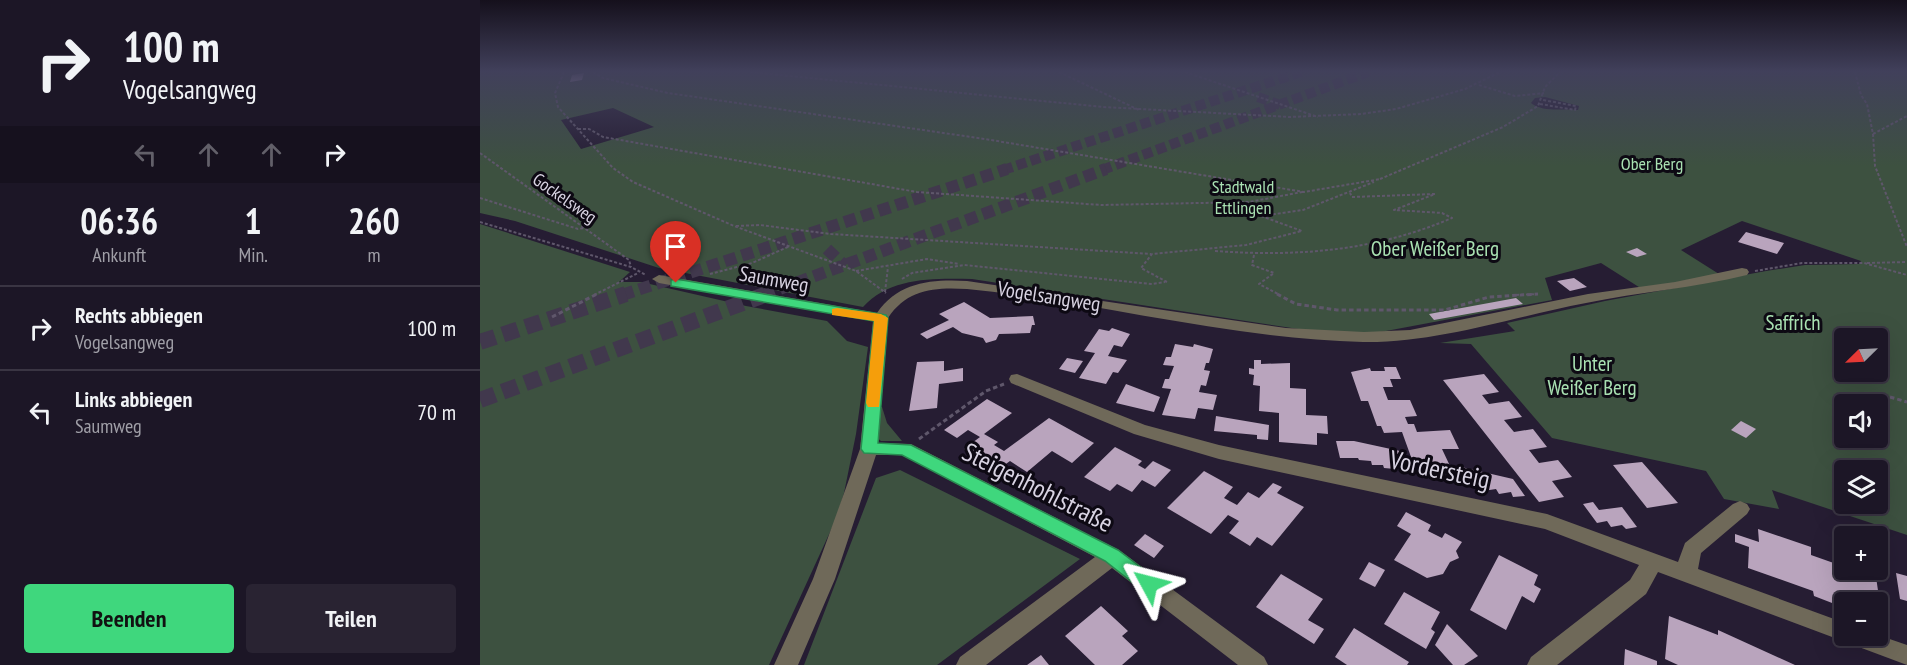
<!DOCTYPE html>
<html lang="de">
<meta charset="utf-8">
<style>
:root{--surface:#1c1626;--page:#292332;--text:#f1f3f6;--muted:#a09fa7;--line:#3a3543;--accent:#3fd77d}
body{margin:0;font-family:"PT Sans Narrow",sans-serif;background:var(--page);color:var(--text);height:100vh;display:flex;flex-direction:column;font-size:22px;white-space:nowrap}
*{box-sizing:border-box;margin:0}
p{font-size:20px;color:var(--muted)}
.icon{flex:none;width:33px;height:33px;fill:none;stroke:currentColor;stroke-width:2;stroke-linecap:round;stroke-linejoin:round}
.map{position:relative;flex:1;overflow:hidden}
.side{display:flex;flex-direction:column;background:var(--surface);width:480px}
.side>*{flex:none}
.guide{background:#1c1626;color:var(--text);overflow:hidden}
.needle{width:39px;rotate:246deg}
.controls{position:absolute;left:1354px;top:328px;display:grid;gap:12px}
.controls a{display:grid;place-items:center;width:54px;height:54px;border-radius:6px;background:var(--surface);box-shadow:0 6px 24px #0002,0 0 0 2px var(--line);font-size:30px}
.pin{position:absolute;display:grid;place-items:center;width:51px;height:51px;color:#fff;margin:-62px -26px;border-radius:50% 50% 50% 0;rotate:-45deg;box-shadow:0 0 6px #0007}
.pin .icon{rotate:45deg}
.me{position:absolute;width:66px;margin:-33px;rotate:308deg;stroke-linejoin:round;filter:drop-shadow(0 0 4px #0008)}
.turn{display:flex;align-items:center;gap:21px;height:126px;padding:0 24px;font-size:27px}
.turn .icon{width:78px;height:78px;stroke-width:2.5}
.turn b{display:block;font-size:42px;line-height:51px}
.lanes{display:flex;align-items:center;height:57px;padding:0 24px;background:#0003;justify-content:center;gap:30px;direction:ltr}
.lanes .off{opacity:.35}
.eta{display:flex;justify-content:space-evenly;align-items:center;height:102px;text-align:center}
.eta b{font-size:36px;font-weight:700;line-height:42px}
.action{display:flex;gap:12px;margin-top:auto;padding:12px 24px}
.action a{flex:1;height:69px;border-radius:6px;background:var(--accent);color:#111;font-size:24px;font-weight:700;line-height:69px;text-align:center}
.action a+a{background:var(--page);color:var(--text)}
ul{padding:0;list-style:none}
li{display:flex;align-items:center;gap:18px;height:84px;padding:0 24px;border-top:2px solid var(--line)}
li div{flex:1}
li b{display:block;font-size:22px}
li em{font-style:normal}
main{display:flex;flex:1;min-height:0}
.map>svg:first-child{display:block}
.green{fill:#3d5140;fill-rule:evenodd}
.building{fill:#b9a4bd}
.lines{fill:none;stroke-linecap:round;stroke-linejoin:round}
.minor-tunnel-far2{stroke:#41384d;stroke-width:10;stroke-dasharray:10 4.5;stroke-linecap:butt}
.minor-tunnel-far1{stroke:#41384d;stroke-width:12;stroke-dasharray:12 6;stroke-linecap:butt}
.minor-tunnel{stroke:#41384d;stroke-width:16;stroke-dasharray:16 8;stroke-linecap:butt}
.major-tunnel-far2{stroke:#41384d;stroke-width:10;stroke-dasharray:10 4.5;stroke-linecap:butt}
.major-tunnel-far1{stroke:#41384d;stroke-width:12;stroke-dasharray:12 6;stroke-linecap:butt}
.major-tunnel{stroke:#41384d;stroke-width:16;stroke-dasharray:16 8;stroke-linecap:butt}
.path-far1{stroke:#5f576b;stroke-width:2;stroke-dasharray:3 2;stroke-linecap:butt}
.path{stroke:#5f576b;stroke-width:3;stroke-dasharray:4.5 3;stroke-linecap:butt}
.minor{fill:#6f6959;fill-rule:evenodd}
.route{fill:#3fd77d;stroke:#298c51;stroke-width:1.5}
.slow{fill:#f59e0b}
.labels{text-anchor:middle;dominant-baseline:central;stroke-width:6;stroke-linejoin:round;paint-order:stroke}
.far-park-label{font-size:18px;fill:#a9e1b2;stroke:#0d0913}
.far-street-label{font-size:18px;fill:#d8d3e2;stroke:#0d0913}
.park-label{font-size:21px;fill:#a9e1b2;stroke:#0d0913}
.street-label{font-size:21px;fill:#d8d3e2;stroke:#0d0913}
.near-street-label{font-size:26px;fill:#d8d3e2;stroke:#0d0913}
</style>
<main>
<section class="side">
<div class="guide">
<div class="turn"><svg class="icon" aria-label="right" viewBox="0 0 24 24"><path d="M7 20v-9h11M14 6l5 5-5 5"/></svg><div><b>100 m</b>Vogelsangweg</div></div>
<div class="lanes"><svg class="icon off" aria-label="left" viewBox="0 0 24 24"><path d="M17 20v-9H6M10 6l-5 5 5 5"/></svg><svg class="icon off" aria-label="ahead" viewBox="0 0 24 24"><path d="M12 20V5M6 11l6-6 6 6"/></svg><svg class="icon off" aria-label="ahead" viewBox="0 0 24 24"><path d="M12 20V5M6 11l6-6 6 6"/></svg><svg class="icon" aria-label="right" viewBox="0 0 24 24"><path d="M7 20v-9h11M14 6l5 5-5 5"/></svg></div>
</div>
<div class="eta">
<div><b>06:36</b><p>Ankunft</p></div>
<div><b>1</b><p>Min.</p></div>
<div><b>260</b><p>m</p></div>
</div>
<ul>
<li><svg class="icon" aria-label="right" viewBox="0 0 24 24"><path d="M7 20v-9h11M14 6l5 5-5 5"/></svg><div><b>Rechts abbiegen</b><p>Vogelsangweg</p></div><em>100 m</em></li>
<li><svg class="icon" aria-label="left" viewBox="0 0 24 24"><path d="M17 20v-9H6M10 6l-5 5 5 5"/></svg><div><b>Links abbiegen</b><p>Saumweg</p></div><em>70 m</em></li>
</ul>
<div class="action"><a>Beenden</a><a>Teilen</a></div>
</section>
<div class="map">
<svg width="1427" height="665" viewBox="0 0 1427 665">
<rect width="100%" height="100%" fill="#261d33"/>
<path class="green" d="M 0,72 L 1427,72 L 1427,535 L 1292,490 L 1299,509 L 1244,499 L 1226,471 L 1072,438 L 991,344 L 960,343 L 1035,331 L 1027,323 L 1125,301 L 1286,271 L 1325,265 L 1379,264 L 1381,261 L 1262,221 L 1201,250 L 1239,274 L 1162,289 L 1121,263 L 1065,278 L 1072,300 L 890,334 L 825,330 L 492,279 C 454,278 410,277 383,307 L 179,268 L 35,221 L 0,213 ZM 1065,97 L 1099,106 L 1098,110 C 1082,108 1064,113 1051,103 L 1055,98 ZM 133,108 L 174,127 L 101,149 L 81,120 ZM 1365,339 L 1398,339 L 1398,372 L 1365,372 ZM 1365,405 L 1398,405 L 1398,438 L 1365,438 ZM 1365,471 L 1398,471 L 1398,504 L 1365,504 Z
M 0,224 L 150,272 L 139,282 L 161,282 L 266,306 L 347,321 L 367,341 L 388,347 L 376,434 L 364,493 L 356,519 L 289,665 L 0,665 Z
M 399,407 L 402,407 L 407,423 L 422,441 L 401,441 L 396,437 Z
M 420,470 L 600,559 L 457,665 L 324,665 L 396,478 Z"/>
<path class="building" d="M 104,73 L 102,80 L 90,82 L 92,75 Z
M 1266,232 L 1304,243 L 1297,254 L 1258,242 Z
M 1157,248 L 1167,254 L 1157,257 L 1146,252 Z
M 1094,278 L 1107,287 L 1090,291 L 1077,281 Z
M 1036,298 L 1043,304 L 954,320 L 949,314 Z
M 484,302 L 510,318 L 553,316 L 555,325 L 552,325 L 550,333 L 519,334 L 516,340 L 506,343 L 503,338 L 482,333 L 473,327 L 447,339 L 440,334 L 469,320 L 459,314 Z
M 632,328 L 650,334 L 642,347 L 634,345 L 628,356 L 647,360 L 638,373 L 633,372 L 626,384 L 599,378 L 615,353 L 604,351 L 619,329 L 629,331 Z
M 695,344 L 713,347 L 714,344 L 733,349 L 729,363 L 726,363 L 724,370 L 730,371 L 726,386 L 721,385 L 719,392 L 737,395 L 733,410 L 718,408 L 715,419 L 682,415 L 691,389 L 682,388 L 685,379 L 689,379 L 694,366 L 683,365 L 686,357 L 691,357 Z
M 587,358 L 603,361 L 595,373 L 579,369 Z
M 774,360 L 781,360 L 781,364 L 810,363 L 810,388 L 826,389 L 826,415 L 847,416 L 848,434 L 837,433 L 837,445 L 799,442 L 799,413 L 779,411 L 780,386 L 773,385 L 774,375 L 769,374 L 769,368 L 774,369 Z
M 464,361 L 464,371 L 483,368 L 483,381 L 459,384 L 457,408 L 429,411 L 437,362 Z
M 904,367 L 916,367 L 921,379 L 910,379 L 913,387 L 903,387 L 908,400 L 930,400 L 937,416 L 925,417 L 928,424 L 934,424 L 937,432 L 970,430 L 979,449 L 962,449 L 970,466 L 935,468 L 922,432 L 904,433 L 901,426 L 897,426 L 888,401 L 881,401 L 871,372 L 890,368 L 891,371 L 905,371 Z
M 1004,374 L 1019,392 L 1002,395 L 1009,404 L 1029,401 L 1042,417 L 1024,420 L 1034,432 L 1053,429 L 1067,447 L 1049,450 L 1059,463 L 1078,460 L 1092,477 L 1072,481 L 1084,497 L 1059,502 L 963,380 Z
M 646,384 L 680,397 L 674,412 L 636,403 Z
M 507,399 L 532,413 L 504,434 L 518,442 L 514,445 L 524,451 L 569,418 L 614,443 L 592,463 L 572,451 L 547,472 L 530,461 L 523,466 L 503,454 L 498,457 L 484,449 L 500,437 L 488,430 L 477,438 L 464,430 Z
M 736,416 L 789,425 L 788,440 L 777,439 L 777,435 L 734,431 Z
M 1261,421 L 1276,429 L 1266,438 L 1251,430 Z
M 856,441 L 874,441 L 920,451 L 926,470 L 904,468 L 903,465 L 892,465 L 891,461 L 879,460 L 878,458 L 860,458 Z
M 635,447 L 662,461 L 658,465 L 665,469 L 673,461 L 691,470 L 675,487 L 662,480 L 652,492 L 637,484 L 630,491 L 604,477 Z
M 1162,462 L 1198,503 L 1167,508 L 1133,465 Z
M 977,466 L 1033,479 L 1045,496 L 1033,497 L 1031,492 L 1019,494 L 1016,489 L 1003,491 L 1000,485 L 989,486 Z
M 724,471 L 753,487 L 744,498 L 757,505 L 768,492 L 779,498 L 793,483 L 802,487 L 797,493 L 824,507 L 792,546 L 777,537 L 770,546 L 749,533 L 759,521 L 748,515 L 731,534 L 687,508 Z
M 1113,502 L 1119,510 L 1142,507 L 1157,527 L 1146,529 L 1142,525 L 1131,527 L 1127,521 L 1117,523 L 1103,504 Z
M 926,512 L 951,525 L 948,531 L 962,538 L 965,533 L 982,542 L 976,551 L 979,558 L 970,562 L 963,574 L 947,578 L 914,560 L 931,534 L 917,526 Z
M 1278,529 L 1331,547 L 1331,555 L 1365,567 L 1365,570 L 1395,570 L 1402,618 L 1398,617 L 1398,603 L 1365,603 L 1365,608 L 1334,596 L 1333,591 L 1268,568 L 1269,547 L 1255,542 L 1255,534 L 1279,542 Z
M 665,534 L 684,546 L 674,558 L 654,545 Z
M 1019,555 L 1058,575 L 1054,585 L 1061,589 L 1054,603 L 1042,596 L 1026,630 L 990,610 Z
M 889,562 L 905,570 L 895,587 L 879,579 Z
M 1416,573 L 1427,576 L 1427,601 L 1420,599 Z
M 801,574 L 843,599 L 828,620 L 844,629 L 834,644 L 776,607 Z
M 924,592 L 960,612 L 951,629 L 955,632 L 946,649 L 904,624 Z
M 621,606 L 648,631 L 642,636 L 658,651 L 642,665 L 615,665 L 585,636 Z
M 1189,616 L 1238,635 L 1238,630 L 1315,665 L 1198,665 L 1185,659 Z
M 967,624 L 998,656 L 984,665 L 973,665 L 955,645 Z
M 874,628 L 929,662 L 927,665 L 867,665 L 855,657 Z
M 1145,649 L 1177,661 L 1177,665 L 1144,665 Z
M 561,655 L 569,665 L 547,665 Z"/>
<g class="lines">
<path class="minor-tunnel-far2" d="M 778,97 L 800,105
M 622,170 L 888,72"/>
<path class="minor-tunnel-far1" d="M 347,249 L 365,266
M 283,295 L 626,169"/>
<path class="minor-tunnel" d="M 0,400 L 287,294"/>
<path class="major-tunnel-far2" d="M 523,170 L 821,72"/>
<path class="major-tunnel-far1" d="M 142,295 L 527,169"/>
<path class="major-tunnel" d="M 0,342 L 146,294"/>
<path class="path-far1" d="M 84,72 L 75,93 L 78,107 L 133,168 L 153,182 L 254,226 L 376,271 L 406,293
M 113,72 L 123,78 L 188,93 L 505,139 L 824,192 L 901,179
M 270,72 L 623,107 L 810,117 L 881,114 L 916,109 L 985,89 L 1020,72
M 579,72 L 659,110
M 705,72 L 838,117
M 1375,72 L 1381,95 L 1387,104 L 1393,134 L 1395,166 L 1427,247
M 999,85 L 1035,96 L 1064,93
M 1060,104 L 1095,110 L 1096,106 L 1063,100
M 98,129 L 109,129 L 123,137 L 437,192 L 621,205 L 769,202 L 822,192
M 1393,134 L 1427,116
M 0,153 L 149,260 L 151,267
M 900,179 L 1023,127 L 1058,106 L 1065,87 L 1080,72
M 0,198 L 98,229 L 104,228
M 0,222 L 151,267 L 166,275
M 256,226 L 280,225 L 351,234 L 671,254
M 735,251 C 818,257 895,251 972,218 L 962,213 L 914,210 L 955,194 L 872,197 L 870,193
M 774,255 L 772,265 L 794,273 L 779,284 L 800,295
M 1387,263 L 1427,262
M 376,271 L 447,259 L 479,264
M 1275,271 L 1322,263 L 1384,263 L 1427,275
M 230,274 L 272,263 L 310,246
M 422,279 L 432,273 L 484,265 L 672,284 L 685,282
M 687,282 L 661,268 L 672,254 L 766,245 L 822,231 L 781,216 L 823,210 L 894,182
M 405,292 L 408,267
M 114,295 L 158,273
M 1036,295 L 1058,294"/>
<path class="path" d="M 797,294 L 816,304 L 857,310 L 965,310 L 1009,297 L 1058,294
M 72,317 L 117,294
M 1410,397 L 1427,402
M 439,439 L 506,391 L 524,384"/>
<path class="minor" d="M 1262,268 L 1267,269 L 1269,272 L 1267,275 C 1214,288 1159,292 1106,303 C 1032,317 958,343 883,342 C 749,339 619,302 487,289 C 455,287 427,289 408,318 L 398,443 L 431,444 L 639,550 L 784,657 L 788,665 L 758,665 L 632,568 L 506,665 L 476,665 L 480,657 L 615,557 L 422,455 L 396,455 L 355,579 L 318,665 L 294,665 L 333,579 L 380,449 L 393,321 L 179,283 L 172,279 L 179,275 L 397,313 C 418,282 452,279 487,281 L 806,328 L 884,332 L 930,330 L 1108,294 L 1195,282 Z
M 537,374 L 665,425 L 739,445 L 1067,514 L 1198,562 L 1205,543 L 1253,504 L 1260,501 L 1267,504 L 1270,509 L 1267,514 L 1221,553 L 1218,569 L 1365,623 L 1365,636 L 1398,635 L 1427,645 L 1427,665 L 1178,572 L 1166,594 L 1077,665 L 1047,665 L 1051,657 L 1150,580 L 1159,565 L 1065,529 L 739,459 L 654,434 L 531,383 L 529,379 L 531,375 Z"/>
</g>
<linearGradient id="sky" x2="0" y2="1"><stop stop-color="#15101c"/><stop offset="0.43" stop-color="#41405b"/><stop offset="1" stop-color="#41405b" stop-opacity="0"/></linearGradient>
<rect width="1427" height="166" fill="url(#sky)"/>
<path class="route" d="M 196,279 L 406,315 L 408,318 L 398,443 L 431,445 L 638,550 L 675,578 L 678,584 L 675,590 L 669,592 L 662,590 L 625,561 L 422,455 L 384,453 L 381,449 L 394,321 L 191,286 L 191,280 Z"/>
<path class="slow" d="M 357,308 L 401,314 L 408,318 L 399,407 L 388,407 L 386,403 L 394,321 L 352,315 L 352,309 Z"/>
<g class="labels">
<g class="far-park-label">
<text x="1172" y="163">Ober Berg</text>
<text x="763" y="186">Stadtwald<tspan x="763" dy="21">Ettlingen</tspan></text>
</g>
<g class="far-street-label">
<text transform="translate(85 198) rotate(35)">Gockelsweg</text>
</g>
<g class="park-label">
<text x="955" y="248">Ober Weißer Berg</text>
<text x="1313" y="322">Saffrich</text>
<text x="1112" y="363">Unter<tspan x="1112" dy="24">Weißer Berg</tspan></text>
</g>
<g class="street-label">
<text transform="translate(294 279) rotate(10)">Saumweg</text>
<text transform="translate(569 296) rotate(9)">Vogelsangweg</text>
</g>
<g class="near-street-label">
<text transform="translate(960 469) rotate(12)">Vordersteig</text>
<text transform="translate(558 487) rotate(27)">Steigenhohlstraße</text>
</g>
</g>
</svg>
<div class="controls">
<a><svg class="needle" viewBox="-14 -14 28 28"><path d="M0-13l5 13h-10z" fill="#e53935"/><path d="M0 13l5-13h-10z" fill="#a09fa7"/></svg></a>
<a><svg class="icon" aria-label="sound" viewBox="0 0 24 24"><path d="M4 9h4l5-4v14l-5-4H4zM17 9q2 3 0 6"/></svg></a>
<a><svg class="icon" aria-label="layers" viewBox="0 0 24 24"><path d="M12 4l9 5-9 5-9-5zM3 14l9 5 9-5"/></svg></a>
<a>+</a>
<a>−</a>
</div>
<div class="pin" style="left:196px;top:283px;background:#d93025"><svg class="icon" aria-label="arrive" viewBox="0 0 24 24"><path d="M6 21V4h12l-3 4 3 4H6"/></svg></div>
<svg class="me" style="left:669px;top:584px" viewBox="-20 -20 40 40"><path d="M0-17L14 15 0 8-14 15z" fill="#3fd77d" stroke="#fff" stroke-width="4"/></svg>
</div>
</main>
